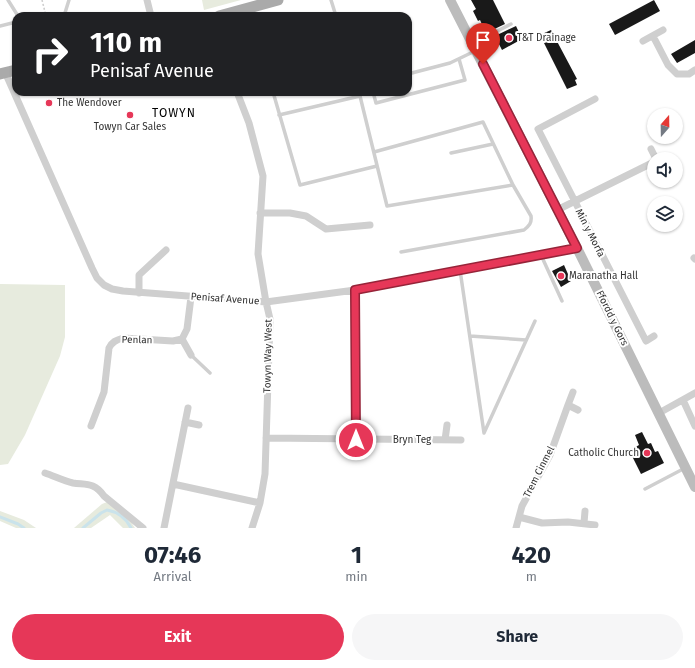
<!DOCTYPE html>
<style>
:root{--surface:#fff;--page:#f6f6f7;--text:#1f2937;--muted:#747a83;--accent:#e63758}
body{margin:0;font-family:"Fira Sans",sans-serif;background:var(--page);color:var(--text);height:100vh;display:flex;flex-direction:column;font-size:15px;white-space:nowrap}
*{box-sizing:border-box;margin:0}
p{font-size:13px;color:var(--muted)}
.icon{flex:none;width:22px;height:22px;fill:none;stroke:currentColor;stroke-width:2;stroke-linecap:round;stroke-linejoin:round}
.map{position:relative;height:528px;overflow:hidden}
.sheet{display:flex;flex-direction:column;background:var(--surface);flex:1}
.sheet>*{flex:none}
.top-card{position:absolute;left:12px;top:12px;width:400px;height:84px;border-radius:12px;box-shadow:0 1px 3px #0004;background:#202124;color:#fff;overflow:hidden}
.needle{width:26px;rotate:20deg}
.fabs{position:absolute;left:647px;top:108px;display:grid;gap:8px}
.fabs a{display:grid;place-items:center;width:36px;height:36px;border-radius:50%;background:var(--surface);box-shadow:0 1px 3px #0004;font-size:20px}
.pin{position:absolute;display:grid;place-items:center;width:34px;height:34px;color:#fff;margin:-41px -17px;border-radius:50% 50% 50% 0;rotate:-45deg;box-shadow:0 0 4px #0007}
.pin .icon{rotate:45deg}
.me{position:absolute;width:44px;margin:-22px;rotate:0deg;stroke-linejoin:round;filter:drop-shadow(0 0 3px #0008)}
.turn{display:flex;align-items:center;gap:14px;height:84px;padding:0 12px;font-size:18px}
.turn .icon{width:52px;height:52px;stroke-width:2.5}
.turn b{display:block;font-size:28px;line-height:34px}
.eta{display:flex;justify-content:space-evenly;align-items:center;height:68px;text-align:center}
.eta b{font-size:24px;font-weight:700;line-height:28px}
.button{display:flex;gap:8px;margin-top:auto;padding:8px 12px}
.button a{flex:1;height:46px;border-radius:24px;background:var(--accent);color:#fff;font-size:16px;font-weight:700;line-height:46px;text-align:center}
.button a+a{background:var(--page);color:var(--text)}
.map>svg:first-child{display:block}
.green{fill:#e7ebde}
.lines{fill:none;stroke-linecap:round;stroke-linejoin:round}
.stream{stroke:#cae3eb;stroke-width:3}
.building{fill:#191919}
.path{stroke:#ccc;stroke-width:1.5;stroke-dasharray:2 2;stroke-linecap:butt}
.lane{stroke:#cfcfcf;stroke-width:3.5}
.street{stroke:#cfcfcf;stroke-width:7}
.secondary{stroke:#bcbcbc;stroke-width:10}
.primary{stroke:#aaa;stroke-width:11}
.route-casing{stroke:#962439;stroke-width:10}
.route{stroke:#e63758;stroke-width:7}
.poi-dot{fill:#e63758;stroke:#fff;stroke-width:1.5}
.labels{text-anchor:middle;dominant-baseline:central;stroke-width:4;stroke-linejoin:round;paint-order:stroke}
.poi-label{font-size:10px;fill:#323232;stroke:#fff;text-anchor:start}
.street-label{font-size:10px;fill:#323232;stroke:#fff}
.quarter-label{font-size:12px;letter-spacing:1px;fill:#000;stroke:#fff}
</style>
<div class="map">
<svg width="695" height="528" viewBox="0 0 695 528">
<rect width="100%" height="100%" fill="#fff"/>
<path class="green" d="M 202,0 L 241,0 L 204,10 Z
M 0,284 L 65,285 L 65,337 L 60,356 L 25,435 L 8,464 L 0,465 Z
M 107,502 L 129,519 L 135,528 L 123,528 L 110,515 L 91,528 L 74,528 L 102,504 Z
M 0,511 L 24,520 L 36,528 L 16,528 L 0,521 Z"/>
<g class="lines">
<path class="stream" d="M 0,517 L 18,524 L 24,528
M 83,528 L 101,513 L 107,510 C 118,512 126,518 131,528"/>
</g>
<path class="building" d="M 471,0 L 493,0 L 505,24 L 486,33 L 480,20 L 478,21 L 473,11 L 476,9 Z
M 654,0 L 660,11 L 615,35 L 609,24 Z
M 516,26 L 522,39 L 502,50 L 495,36 Z
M 551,30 L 577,79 L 575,80 L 577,85 L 567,89 L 540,35 Z
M 695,40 L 695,53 L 677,63 L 671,54 Z
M 564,265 L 571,281 L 561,287 L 552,271 Z
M 642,432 L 648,444 L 651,443 L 655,452 L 658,451 L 664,463 L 641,474 L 632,456 L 634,454 L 632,449 L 639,445 L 635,435 Z"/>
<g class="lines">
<path class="path" d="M 42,0 L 46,16"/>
<path class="lane" d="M 8,0 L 18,16
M 331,0 L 336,16
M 64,16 L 69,0
M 0,26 L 16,22
M 474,43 L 511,24
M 408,74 L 450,63 L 475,51
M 273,92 L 300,185 L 377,166
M 359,92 L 387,206 L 513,185 L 483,122 L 374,152
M 373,92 L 376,103 L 465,80 L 459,59
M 279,115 L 360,96
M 451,153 L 493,144
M 401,252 L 524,230 C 529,226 532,223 531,216 L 513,185
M 541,255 L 562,301
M 460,270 L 484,433 L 535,321
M 470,336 L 526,340
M 191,355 L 210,373
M 645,489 L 685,468"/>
<path class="street" d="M 147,0 L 151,16
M 653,36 L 668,65 L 677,74 L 689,74 L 695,70
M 643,41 L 663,30
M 5,72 L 92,268 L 97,278 L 104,285 L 112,289 L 123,291 L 266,302 L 355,290 L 577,248
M 237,92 L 249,123 L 263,176 L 258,254 L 266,302 L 270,319 L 265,474 L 260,503 L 252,528
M 595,99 L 538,129 L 646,341 L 654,336
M 651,149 L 656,159
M 557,210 L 654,162
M 260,213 L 290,213 L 306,216 L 326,229 L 370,225
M 694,258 L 695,259
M 355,290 L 356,440
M 139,293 L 139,275 L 166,250
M 182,339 L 191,355
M 573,392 L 568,405 L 578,410
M 683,400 L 695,426
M 659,413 L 695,393
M 185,422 L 199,425
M 91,426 L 104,392 L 109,348 C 112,342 116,340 123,338 L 173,341 L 182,339 L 187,329 L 191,297
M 266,438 L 461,440
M 445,440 L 447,425
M 45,473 C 54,476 64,481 73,483 C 86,485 94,482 104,496 L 143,528
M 173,484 L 260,503
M 519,517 L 542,523 L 568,522 L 595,525
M 584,523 L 585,511
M 164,528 L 188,408
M 516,528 L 522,506 L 550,455 L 568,405"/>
<path class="secondary" d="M 450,0 L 577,248 L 695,487"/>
<path class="primary" d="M 219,16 L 278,0
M 0,74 L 16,70"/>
</g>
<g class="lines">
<g class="route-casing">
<path id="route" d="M 356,440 L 355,290 L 577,248 L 483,64"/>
</g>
<use href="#route" class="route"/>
</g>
<g class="poi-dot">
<circle cx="509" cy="38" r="4"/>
<circle cx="49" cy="103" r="4"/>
<circle cx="130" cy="115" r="4"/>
<circle cx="561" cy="276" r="4"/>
<circle cx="647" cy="453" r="4"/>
</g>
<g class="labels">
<g class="poi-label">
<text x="517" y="38">T&amp;T Drainage</text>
<text x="57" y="103">The Wendover</text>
<text x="130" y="127" text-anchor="middle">Towyn Car Sales</text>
<text x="569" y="276">Maranatha Hall</text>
<text x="639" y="453" text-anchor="end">Catholic Church</text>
</g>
<g class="street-label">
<text transform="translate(590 233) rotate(63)">Min y Morfa</text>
<text transform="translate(225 299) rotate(4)">Penisaf Avenue</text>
<text transform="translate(612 318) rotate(64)">Ffordd y Gors</text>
<text transform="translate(137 340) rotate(1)">Penlan</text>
<text transform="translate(268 356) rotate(-89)">Towyn Way West</text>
<text x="412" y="440">Bryn Teg</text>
<text transform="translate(539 472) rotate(-63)">Trem Cinmel</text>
</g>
<g class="quarter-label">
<text x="174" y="113">TOWYN</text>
</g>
</g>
</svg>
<div class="fabs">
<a><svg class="needle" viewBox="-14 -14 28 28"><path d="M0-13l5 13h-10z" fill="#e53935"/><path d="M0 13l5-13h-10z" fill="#747a83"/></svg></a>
<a><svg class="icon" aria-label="sound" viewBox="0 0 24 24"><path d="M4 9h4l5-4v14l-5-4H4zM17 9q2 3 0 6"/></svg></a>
<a><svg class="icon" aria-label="layers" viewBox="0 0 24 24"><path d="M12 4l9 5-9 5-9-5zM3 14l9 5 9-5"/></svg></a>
</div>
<div class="pin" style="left:483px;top:64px;background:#d93025"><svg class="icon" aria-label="arrive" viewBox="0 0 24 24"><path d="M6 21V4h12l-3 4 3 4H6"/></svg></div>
<svg class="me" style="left:356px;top:440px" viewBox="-20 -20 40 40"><circle r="17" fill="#e63758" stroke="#fff" stroke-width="3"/><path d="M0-11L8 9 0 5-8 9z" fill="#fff"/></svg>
<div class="top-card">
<div class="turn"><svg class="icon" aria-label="right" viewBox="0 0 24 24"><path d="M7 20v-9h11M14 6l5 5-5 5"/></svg><div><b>110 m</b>Penisaf Avenue</div></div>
</div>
</div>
<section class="sheet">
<div class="eta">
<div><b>07:46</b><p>Arrival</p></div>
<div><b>1</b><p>min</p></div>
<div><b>420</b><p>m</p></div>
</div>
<div class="button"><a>Exit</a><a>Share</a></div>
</section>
